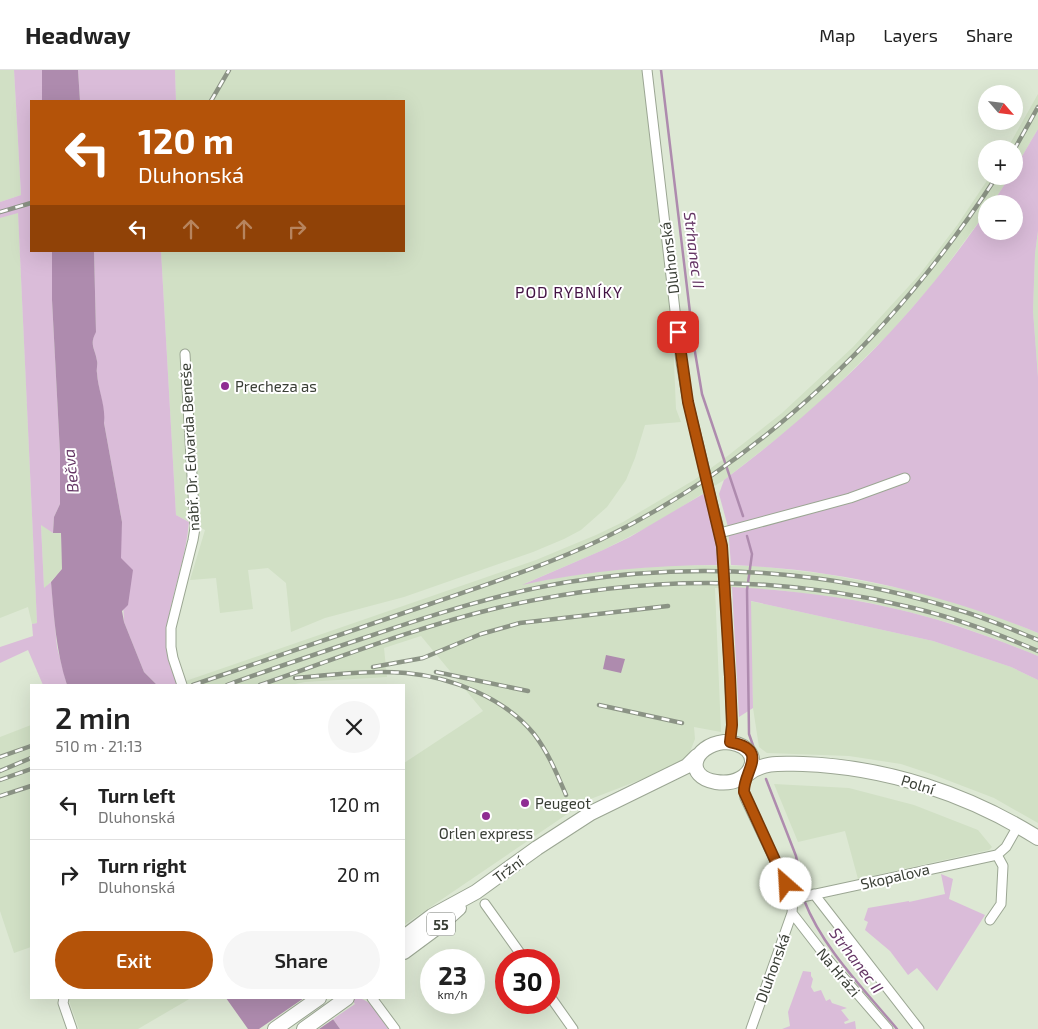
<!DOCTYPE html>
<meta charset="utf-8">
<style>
:root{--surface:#fff;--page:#f6f6f6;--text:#222;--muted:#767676;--line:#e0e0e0;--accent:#b45309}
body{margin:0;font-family:"Exo 2",sans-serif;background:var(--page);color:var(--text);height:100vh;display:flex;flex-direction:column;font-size:19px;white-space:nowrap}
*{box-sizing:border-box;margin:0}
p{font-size:16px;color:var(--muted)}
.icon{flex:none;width:28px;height:28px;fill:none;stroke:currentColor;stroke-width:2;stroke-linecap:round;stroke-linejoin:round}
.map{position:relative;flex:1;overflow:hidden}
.drawer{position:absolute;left:30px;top:614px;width:375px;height:315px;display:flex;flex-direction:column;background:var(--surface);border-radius:0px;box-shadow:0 5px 20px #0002}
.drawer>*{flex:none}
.top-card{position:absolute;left:30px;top:30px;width:375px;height:152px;border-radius:0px;box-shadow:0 5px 20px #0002;background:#b45309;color:#fff;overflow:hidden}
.needle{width:32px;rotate:118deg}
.buttons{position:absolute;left:978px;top:15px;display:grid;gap:10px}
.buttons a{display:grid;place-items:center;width:45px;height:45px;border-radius:50%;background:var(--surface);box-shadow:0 5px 20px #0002;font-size:25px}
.speed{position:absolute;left:420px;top:879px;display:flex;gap:10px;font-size:25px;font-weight:700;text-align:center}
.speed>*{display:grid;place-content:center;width:65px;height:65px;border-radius:50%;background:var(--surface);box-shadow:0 5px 20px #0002;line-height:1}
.speed small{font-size:12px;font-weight:400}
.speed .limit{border:8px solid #d22;background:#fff;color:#111}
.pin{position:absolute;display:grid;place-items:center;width:42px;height:42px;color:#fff;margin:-21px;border-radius:10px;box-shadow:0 2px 8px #0006}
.me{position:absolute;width:55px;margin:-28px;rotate:334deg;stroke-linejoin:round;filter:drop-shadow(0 0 4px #0008)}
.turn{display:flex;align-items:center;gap:18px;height:105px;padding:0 25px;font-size:22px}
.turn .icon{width:65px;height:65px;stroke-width:2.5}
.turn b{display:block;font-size:35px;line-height:42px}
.lanes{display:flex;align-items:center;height:48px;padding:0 25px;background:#0003;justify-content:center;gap:25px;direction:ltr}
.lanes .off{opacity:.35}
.round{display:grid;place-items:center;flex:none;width:52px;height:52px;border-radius:26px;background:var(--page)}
.overview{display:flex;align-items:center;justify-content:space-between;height:85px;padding:0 25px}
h1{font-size:30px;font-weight:600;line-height:38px}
.cta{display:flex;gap:10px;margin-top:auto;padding:10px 25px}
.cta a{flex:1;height:58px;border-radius:30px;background:var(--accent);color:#fff;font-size:20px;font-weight:600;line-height:58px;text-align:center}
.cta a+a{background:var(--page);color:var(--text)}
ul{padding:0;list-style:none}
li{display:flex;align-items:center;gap:15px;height:70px;padding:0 25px;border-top:1px solid var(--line)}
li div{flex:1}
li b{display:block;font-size:19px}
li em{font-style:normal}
header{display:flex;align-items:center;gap:30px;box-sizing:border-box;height:70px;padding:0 25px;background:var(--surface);border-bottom:1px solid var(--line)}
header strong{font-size:24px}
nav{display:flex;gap:28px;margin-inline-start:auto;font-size:18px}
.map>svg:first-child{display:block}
.built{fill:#d1e0c5}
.green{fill:#dabcd9}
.water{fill:#ae8bae}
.pier{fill:#dde8d4}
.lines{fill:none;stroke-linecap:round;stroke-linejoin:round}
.stream{stroke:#ae8bae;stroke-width:2.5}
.street-casing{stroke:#9ba693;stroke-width:11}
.primary-casing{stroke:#9ba693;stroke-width:16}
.street{stroke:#fff;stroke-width:9}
.primary{stroke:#fff;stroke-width:14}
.rail-casing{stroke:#8b9385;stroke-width:4.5}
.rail{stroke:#fff;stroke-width:2.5;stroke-dasharray:8;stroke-linecap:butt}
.street-bridge-casing{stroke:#9ba693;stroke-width:11;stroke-linecap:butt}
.street-bridge{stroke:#fff;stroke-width:9}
.route-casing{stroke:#753606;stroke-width:12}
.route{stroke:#b45309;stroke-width:9}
.poi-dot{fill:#8f2c92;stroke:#fff;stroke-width:2}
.labels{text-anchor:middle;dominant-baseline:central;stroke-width:4;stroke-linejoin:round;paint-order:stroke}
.shield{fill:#fff;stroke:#757972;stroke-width:1}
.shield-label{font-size:14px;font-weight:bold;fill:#3a3f36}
.street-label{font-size:15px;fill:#3a3f36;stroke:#fff}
.poi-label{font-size:15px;fill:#3a3f36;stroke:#fff;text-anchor:start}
.water-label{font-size:16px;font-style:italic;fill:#653665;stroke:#fff}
.neighbourhood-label{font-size:16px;letter-spacing:1px;fill:#421243;stroke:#fff}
</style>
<header>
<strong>Headway</strong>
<nav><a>Map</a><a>Layers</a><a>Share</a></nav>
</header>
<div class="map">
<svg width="1038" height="959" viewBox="0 0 1038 959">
<rect width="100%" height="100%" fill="#dde8d4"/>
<path class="built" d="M 0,0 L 14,0 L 21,125 L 0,132 Z
M 175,0 L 643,0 L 671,222 L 676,339 L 681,352 L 645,355 L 635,388 L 626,410 L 607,437 L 581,460 L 564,469 L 533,482 L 404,527 L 325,548 L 291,562 L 286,513 L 268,498 L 248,500 L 253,539 L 220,543 L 216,508 L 190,510 L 205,460 L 176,445 L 161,181 L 404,181 L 404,31 L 176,31 Z
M 1038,24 L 1038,59 L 1014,100 L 1014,79 L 1007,79 Z
M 990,106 L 1010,106 L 992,134 L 986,134 L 986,142 L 933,214 L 889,264 L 818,334 L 793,356 L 724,410 L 656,453 L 603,480 L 526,513 L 597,501 L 674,495 L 757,496 L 826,504 L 914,521 L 958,533 L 1004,549 L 1038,563 L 1038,586 L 995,569 L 953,554 L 909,542 L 866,532 L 778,520 L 715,518 L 721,662 L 694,657 L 695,669 L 688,687 L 666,700 L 588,730 L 404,855 L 404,693 L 483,641 L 421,566 L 384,578 L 387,607 L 305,612 L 290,615 L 174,615 L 536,490 L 596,465 L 623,452 L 694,410 L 725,388 L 782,343 L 853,277 L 920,204 L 958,154 Z
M 18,142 L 37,553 L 32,554 L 28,537 L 0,548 L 0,148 Z
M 1038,161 L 1038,307 L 1033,241 L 1035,184 Z
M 41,454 L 53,463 L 61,463 L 62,499 L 44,519 Z
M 750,531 L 933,571 L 1011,597 L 1038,610 L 1038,753 L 994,728 L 934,705 L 901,694 L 849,686 L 767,683 L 759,677 L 753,638 Z
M 31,655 L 31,877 L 14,883 L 0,841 L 0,667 Z
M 774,714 L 849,718 L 914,735 L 978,760 L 992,777 L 989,780 L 858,809 L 845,761 L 798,772 Z
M 68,928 L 191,928 L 138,959 L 79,959 Z"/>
<path class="green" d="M 14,0 L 42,0 L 42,31 L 31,31 L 31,181 L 52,181 L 52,230 L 60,383 L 60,434 L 54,447 L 53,463 L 41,455 L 44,518 L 51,512 L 57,577 L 67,615 L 43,615 L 28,580 L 0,593 L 0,577 L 33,566 L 32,554 L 37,553 L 18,143 L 0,148 L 0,132 L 21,125 Z
M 78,0 L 175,0 L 176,31 L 80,31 Z
M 1038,59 L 1038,161 L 1035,184 L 1033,241 L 1038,307 L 1038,563 C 940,523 837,499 731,495 L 728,457 L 719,424 L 724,410 C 828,332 912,250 986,142 L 986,161 L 1014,161 L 1014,134 L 992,134 L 1010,106 L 1014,106 L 1014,100 Z
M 94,181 L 161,181 L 176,445 L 189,452 C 186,488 172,522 167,558 C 164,576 171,599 177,615 L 157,615 L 144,602 L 124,552 L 120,473 L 122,452 L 104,353 C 105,336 98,320 97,303 C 96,299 98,295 97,291 C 95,278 89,275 96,261 Z
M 703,424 C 714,438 717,476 719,495 C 652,495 587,501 522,515 L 603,480 L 630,467 Z
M 732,517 C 791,520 851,527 909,542 C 953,553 996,569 1038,586 L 1038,610 L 1011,597 L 933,571 L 751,531 L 753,638 L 739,647 Z
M 941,804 L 953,809 L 949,829 L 985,845 L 937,921 L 917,898 L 908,905 L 890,881 L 865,860 L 868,852 L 864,850 L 868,838 L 909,831 L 909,832 L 945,824 Z
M 803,901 L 811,902 L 811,906 L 813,909 L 811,917 L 814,922 L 821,920 L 826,931 L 830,929 L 832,933 L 847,938 L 841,940 L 849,950 L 844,952 L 845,954 L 855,951 L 856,959 L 782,959 L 790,956 L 788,942 Z
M 355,928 C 371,927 380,947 388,959 L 340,959 L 333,949 L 355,934 L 352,930 Z"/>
<path class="water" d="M 42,0 L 78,0 L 80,31 L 42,31 Z
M 52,181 L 94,181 L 96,262 C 89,275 95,278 97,291 C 98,295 96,299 97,303 C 98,320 106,336 104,353 L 122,452 L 121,488 L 133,500 L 128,535 L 122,541 L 124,552 L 144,602 L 157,615 L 67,615 C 56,581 54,547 51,512 L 62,499 L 61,463 L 53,463 L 54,447 L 60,434 L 60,383 L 52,230 Z
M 606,585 L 625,589 L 621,603 L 603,599 Z
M 226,928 L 318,928 L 340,959 L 248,959 Z"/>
<path class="pier" d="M 304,928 L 321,928 L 335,948 L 319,959 L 259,959 Z"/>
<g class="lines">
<path class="stream" d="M 661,0 L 694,276 L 702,324 L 743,446
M 747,466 L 752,484 L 747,520 L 749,664 L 755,681
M 766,709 L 796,786 L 803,821
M 804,830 C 823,879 864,919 897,959"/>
<g class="street-casing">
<path id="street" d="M 647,0 L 681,292 L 688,332 L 705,401
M 709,420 L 720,463 L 723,491
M 720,463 L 850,428 L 905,408
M 725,518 L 732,655 L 730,672
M 182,615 L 173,588 L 171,577 L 171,558 L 193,470 L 195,458 L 185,284
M 748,704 L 744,717 L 745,728 L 793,829 L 792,843 L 751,959
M 814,824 L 919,959
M 793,829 L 997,785 L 1006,777 L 1018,756
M 485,834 L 525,890
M 792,843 L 830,892 L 888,959
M 990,850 L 1001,834 L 1003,796 L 997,785
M 549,925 L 573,959
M 64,928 L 63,933 L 72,959
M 372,928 L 395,959"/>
</g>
<g class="primary-casing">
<path id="primary" d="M 724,672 C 769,674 755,718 716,712 C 684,707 692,676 724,672 Z
M 748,704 C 764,691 784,694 803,694 C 886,697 968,724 1038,768
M 404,867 L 432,846 L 476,822 L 537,778 L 591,743 L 687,696 L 697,686
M 404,882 L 439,856 L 459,838
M 275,959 L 319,928
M 304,959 L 347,928"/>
</g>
<use href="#street" class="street"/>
<use href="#primary" class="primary"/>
<g class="rail-casing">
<path id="rail" d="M 211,31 L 229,0
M 1014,80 L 1038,37
M 0,142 L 31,133
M 373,597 L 423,588 L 481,564 L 520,553 L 668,536
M 436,602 L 528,621
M 295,608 C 332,605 369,600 406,603 C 451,607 505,628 534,664 C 548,682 557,704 566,725
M 193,615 C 272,588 351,561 430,534 C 487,514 545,496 600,470 C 765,391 898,258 997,106
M 227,615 C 274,598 322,582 370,566 C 435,544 501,523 568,512 C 697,491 831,500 955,539 C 984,547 1011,559 1038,570
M 260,615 C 338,588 417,557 497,538 C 633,506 773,504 909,537 C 953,547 996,563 1038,581
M 599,635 L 682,653
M 0,687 L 31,676
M 0,701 L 31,688
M 0,710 L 31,699
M 0,726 L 31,716"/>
</g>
<use href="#rail" class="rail"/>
<g class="street-bridge-casing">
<path id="street-bridge" d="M 705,401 L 709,420
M 723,491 L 725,518"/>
</g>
<use href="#street-bridge" class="street-bridge"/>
</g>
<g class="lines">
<g class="route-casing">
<path id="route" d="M 678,262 L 688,332 L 722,476 L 730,607 L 732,655 L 730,672 C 771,680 743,701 744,722 L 786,814"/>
</g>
<use href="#route" class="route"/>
</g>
<g class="poi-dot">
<circle cx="225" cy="316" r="5"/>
<circle cx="525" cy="733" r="5"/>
<circle cx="486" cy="746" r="5"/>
</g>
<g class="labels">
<rect class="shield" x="427" y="842.5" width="28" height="23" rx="4"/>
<g class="shield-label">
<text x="441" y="854">55</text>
</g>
<g class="street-label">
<text transform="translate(669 188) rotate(-97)">Dluhonská</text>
<text transform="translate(189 377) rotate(-93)">nábř. Dr. Edvarda Beneše</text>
<text transform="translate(918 714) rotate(17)">Polní</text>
<text transform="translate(508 799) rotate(-36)">Tržní</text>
<text transform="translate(895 806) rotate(-13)">Skopalova</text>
<text transform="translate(772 898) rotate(-70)">Dluhonská</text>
<text transform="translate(839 902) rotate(50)">Na Hrázi</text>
</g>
<g class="poi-label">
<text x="235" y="316">Precheza as</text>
<text x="535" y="733">Peugeot</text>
<text x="486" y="763" text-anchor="middle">Orlen express</text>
</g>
<g class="water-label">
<text transform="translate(695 180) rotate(83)">Strhanec II</text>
<text transform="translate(70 401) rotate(-96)">Bečva</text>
<text transform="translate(857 890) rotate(53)">Strhanec II</text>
</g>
<g class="neighbourhood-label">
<text x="569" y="221">POD RYBNÍKY</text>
</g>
</g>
</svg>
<div class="buttons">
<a><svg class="needle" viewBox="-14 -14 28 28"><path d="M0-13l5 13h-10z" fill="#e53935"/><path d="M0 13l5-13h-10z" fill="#767676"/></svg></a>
<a>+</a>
<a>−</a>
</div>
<div class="speed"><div>23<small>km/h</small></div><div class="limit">30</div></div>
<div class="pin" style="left:678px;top:262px;background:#d93025"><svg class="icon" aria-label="arrive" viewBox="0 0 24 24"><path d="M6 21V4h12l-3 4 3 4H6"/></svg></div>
<svg class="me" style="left:786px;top:814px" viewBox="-20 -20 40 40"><circle r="19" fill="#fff"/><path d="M0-13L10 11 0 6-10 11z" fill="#b45309"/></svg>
<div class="top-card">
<div class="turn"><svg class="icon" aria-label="left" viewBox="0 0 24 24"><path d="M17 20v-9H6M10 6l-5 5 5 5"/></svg><div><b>120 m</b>Dluhonská</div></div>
<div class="lanes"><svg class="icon" aria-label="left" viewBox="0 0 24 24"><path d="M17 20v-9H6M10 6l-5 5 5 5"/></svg><svg class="icon off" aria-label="ahead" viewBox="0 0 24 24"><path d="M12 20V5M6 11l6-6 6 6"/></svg><svg class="icon off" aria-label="ahead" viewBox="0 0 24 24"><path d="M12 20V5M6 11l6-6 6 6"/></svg><svg class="icon off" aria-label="right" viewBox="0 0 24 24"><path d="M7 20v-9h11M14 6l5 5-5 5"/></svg></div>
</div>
<section class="drawer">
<div class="overview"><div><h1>2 min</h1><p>510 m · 21:13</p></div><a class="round"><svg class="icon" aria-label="close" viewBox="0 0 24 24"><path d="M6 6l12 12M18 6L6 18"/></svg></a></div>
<ul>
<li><svg class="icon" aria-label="left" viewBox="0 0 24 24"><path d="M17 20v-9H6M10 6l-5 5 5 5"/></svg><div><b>Turn left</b><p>Dluhonská</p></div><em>120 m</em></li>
<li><svg class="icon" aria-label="right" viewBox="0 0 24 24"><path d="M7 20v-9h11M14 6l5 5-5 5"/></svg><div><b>Turn right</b><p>Dluhonská</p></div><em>20 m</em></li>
</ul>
<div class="cta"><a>Exit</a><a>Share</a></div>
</section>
</div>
